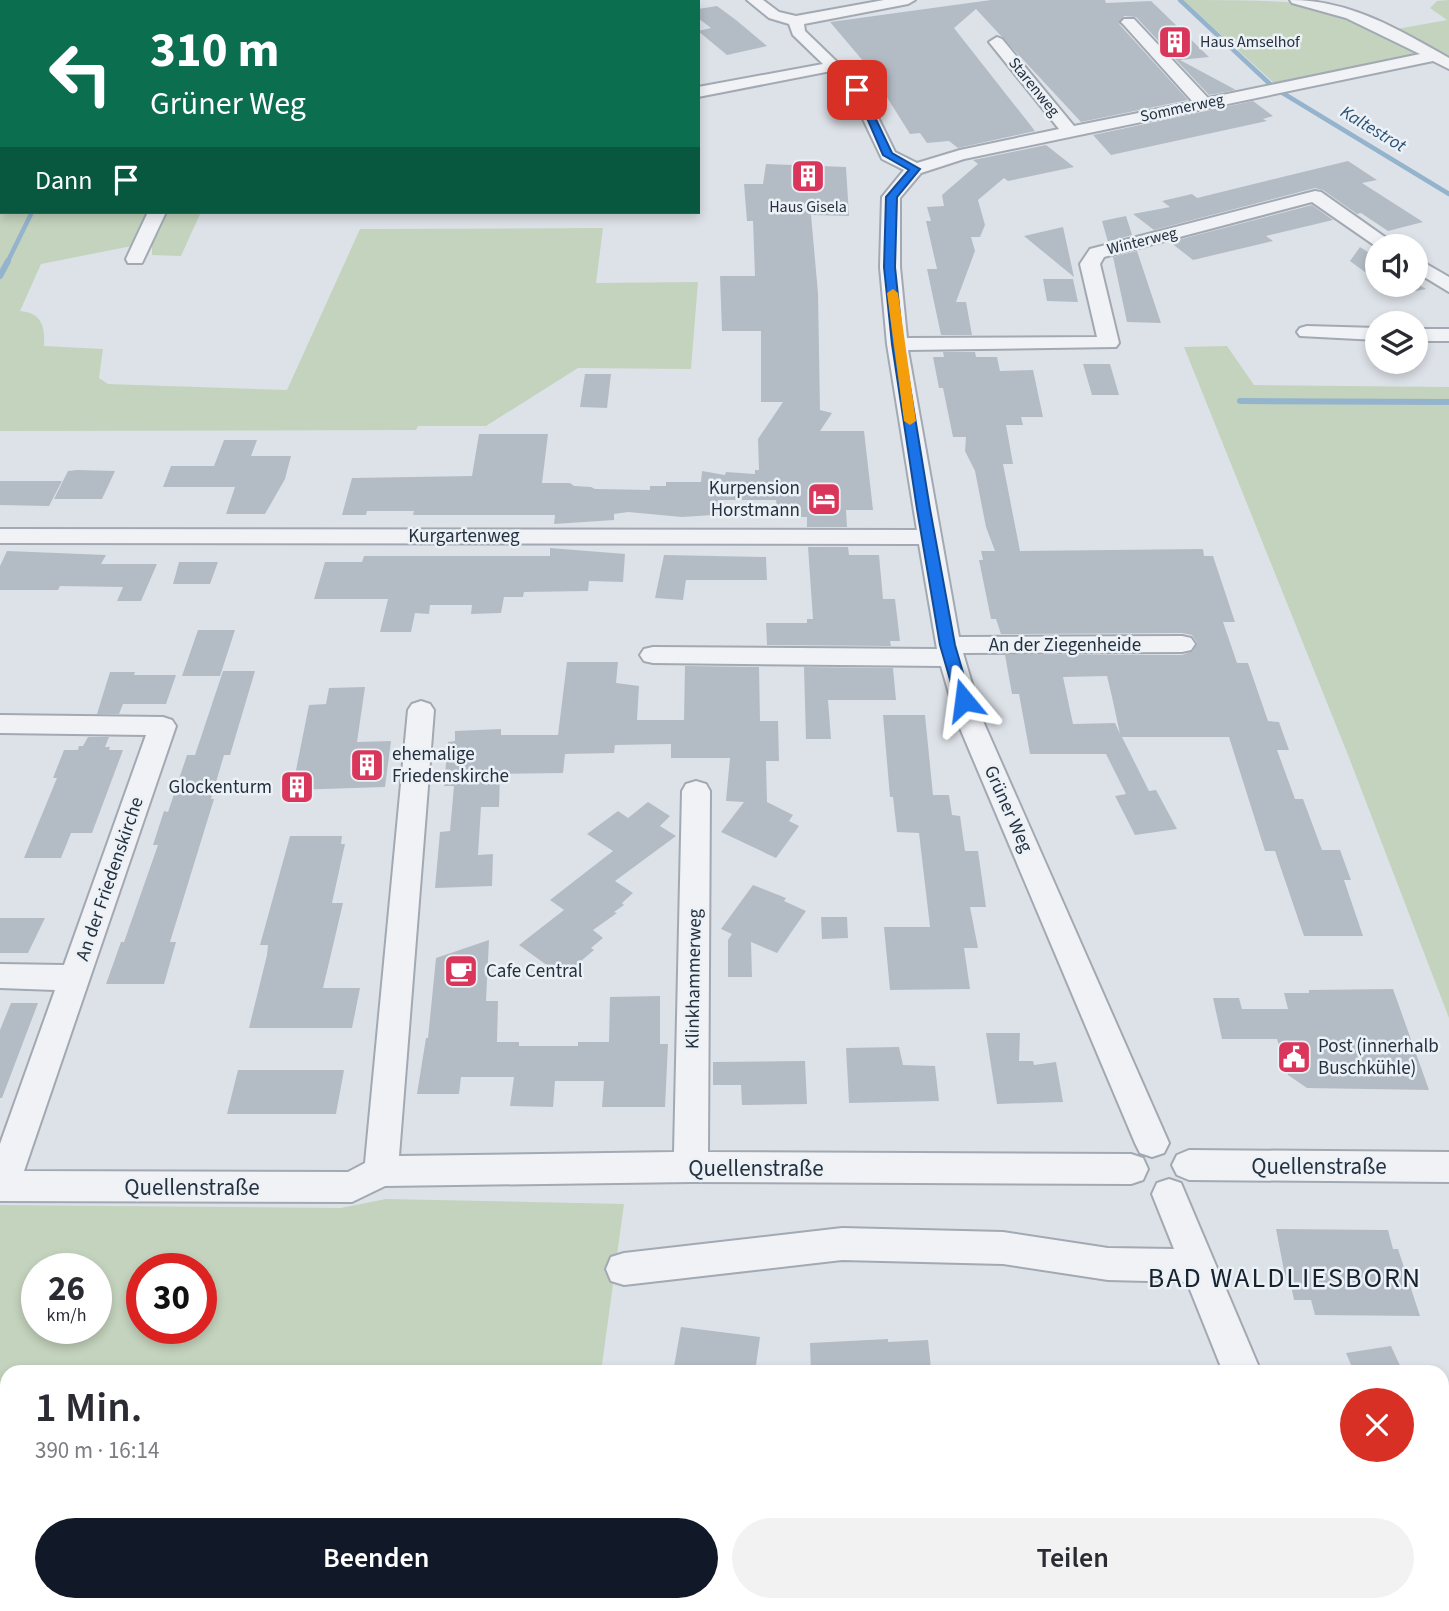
<!DOCTYPE html>
<html lang="de">
<meta charset="utf-8">
<style>
:root{--surface:#fff;--page:#f2f2f3;--text:#2b2b33;--muted:#7c7c81;--accent:#111827}
body{margin:0;font-family:"Source Sans 3",sans-serif;background:var(--page);color:var(--text);height:100vh;display:flex;flex-direction:column;font-size:26px;white-space:nowrap}
*{box-sizing:border-box;margin:0}
p{font-size:23px;color:var(--muted)}
.icon{flex:none;width:38px;height:38px;fill:none;stroke:currentColor;stroke-width:2;stroke-linecap:round;stroke-linejoin:round}
.map{position:relative;flex:1;overflow:hidden}
.side{position:absolute;left:0px;top:1365px;width:1449px;height:247px;display:flex;flex-direction:column;background:var(--surface);border-radius:21px 21px 0 0;box-shadow:0 4px 10px #0003}
.side>*{flex:none}
.top-card{position:absolute;left:0px;top:0px;width:700px;height:214px;box-shadow:0 4px 10px #0003;background:#0b6e4f;color:#fff;overflow:hidden}
.tools{position:absolute;left:1365px;top:234px;display:grid;gap:14px}
.tools a{display:grid;place-items:center;width:63px;height:63px;border-radius:50%;background:var(--surface);box-shadow:0 4px 10px #0003;font-size:35px}
.speed{position:absolute;left:21px;top:1253px;display:flex;gap:14px;font-size:35px;font-weight:700;text-align:center}
.speed>*{display:grid;place-content:center;width:91px;height:91px;border-radius:50%;background:var(--surface);box-shadow:0 4px 10px #0003;line-height:1}
.speed small{font-size:18px;font-weight:400}
.speed .limit{border:10px solid #d22;background:#fff;color:#111}
.pin{position:absolute;display:grid;place-items:center;width:60px;height:60px;color:#fff;margin:-30px;border-radius:14px;box-shadow:0 4px 10px #0006}
.me{position:absolute;width:77px;margin:-38px;rotate:344deg;stroke-linejoin:round;filter:drop-shadow(0 0 5px #0008)}
.turn{display:flex;align-items:center;gap:24px;height:147px;padding:0 35px;font-size:32px}
.turn .icon{width:91px;height:91px;stroke-width:2.5}
.turn b{display:block;font-size:49px;line-height:60px}
.then{display:flex;align-items:center;height:66px;padding:0 35px;background:#0003;gap:14px;font-size:26px}
.round{display:grid;place-items:center;flex:none;width:74px;height:74px;border-radius:37px;background:var(--page)}
.summary{display:flex;align-items:center;justify-content:space-between;height:119px;padding:0 35px}
h1{font-size:42px;font-weight:600;line-height:52px}
.action{display:flex;gap:14px;margin-top:auto;padding:14px 35px}
.action a{flex:1;height:80px;border-radius:42px;background:var(--accent);color:#fff;font-size:28px;font-weight:600;line-height:80px;text-align:center}
.action a+a{background:var(--page);color:var(--text)}
.map>svg:first-child{display:block}
.green{fill:#c4d3bd;fill-rule:evenodd}
.lines{fill:none;stroke-linecap:round;stroke-linejoin:round}
.stream-far1{stroke:#94b3cc;stroke-width:4.5}
.stream{stroke:#94b3cc;stroke-width:6}
.building{fill:#b3bcc5;fill-rule:evenodd}
.minor-casing{stroke:#a2a9b2;stroke-width:4}
.minor{fill:#f0f2f6;fill-rule:evenodd}
.route{fill:#1a73e8;stroke:#114b97;stroke-width:2}
.slow{fill:#f59e0b}
.labels{text-anchor:middle;dominant-baseline:central;stroke-width:5;stroke-linejoin:round;paint-order:stroke}
.far-poi-label{font-size:16px;fill:#253140;stroke:#ecf1f6;text-anchor:start}
.far-street-label{font-size:16px;fill:#253140;stroke:#ecf1f6}
.far-water-label{font-size:18px;font-style:italic;fill:#2c5377;stroke:#ecf1f6}
.poi-label{font-size:19px;fill:#253140;stroke:#ecf1f6;text-anchor:start}
.street-label{font-size:19px;fill:#253140;stroke:#ecf1f6}
.near-street-label{font-size:23px;fill:#253140;stroke:#ecf1f6}
.near-quarter-label{font-size:28px;letter-spacing:2px;fill:#172230;stroke:#ecf1f6}
</style>
<div class="map">
<svg width="1449" height="1611" viewBox="0 0 1449 1611">
<rect width="100%" height="100%" fill="#dde2e8"/>
<path class="green" d="M 1183,0 C 1224,0 1270,0 1309,4 C 1350,13 1386,36 1423,56 L 1276,85 Z
M 1449,0 L 1449,61 L 1391,30 L 1447,20 L 1430,8 L 1437,1 Z
M 0,170 L 2,212 L 201,212 L 181,256 L 152,255 L 152,242 L 41,264 L 20,311 C 42,313 45,326 44,346 L 103,349 L 99,378 L 108,384 L 287,390 L 360,229 L 603,228 L 596,283 L 698,282 L 691,369 L 578,368 L 486,426 L 418,426 L 416,430 L 0,431 Z
M 1227,346 L 1254,385 L 1449,387 L 1449,1018 L 1348,755 L 1184,347 Z
M 386,1199 L 624,1204 L 601,1372 L 7,1372 L 7,1605 L 569,1605 L 568,1611 L 0,1611 L 0,1205 L 341,1208 ZM 37,1269 L 96,1269 L 96,1328 L 37,1328 ZM 142,1269 L 201,1269 L 201,1328 L 142,1328 Z"/>
<g class="lines">
<path class="stream-far1" d="M 1180,0 L 1271,85
M 227,2 L 238,0
M 1281,92 L 1449,194
M 7,263 L 32,212"/>
<path class="stream" d="M 0,276 L 8,261
M 1240,401 L 1449,402"/>
</g>
<path class="building" d="M 991,0 L 1105,0 L 1106,3 L 1151,1 L 1209,57 L 1180,60 L 1236,90 L 1209,95 L 1136,17 L 1124,16 L 1119,24 L 1188,100 L 1081,122 L 976,9 L 954,28 L 1035,131 L 958,148 L 949,141 L 927,143 L 920,133 L 910,134 L 878,83 L 881,82 L 830,22 Z
M 717,6 L 736,20 L 767,46 L 727,55 L 698,31 L 711,28 L 698,18 L 698,9 Z
M 1253,101 L 1273,116 L 1263,119 L 1267,121 L 1111,155 L 1093,135 Z
M 1046,145 L 1074,167 L 1008,181 L 1004,178 L 978,200 L 985,225 L 980,237 L 971,237 L 975,251 L 956,302 L 966,302 L 972,335 L 941,335 L 927,269 L 937,269 L 926,221 L 931,221 L 927,207 L 944,206 L 942,195 L 978,164 L 973,160 Z
M 1348,161 L 1377,180 L 1362,183 L 1423,222 L 1388,231 L 1361,213 L 1357,214 L 1323,190 L 1315,188 L 1154,230 L 1133,214 L 1170,207 L 1162,201 L 1192,194 L 1197,198 Z
M 766,164 L 846,167 L 849,216 L 811,215 L 818,293 L 820,410 L 832,413 L 820,431 L 864,431 L 873,510 L 846,510 L 847,527 L 807,527 L 807,517 L 794,517 L 793,511 L 777,511 L 776,500 L 718,500 L 717,514 L 713,515 L 682,517 L 628,512 L 614,514 L 614,520 L 554,524 L 555,515 L 413,515 L 414,511 L 367,511 L 366,515 L 342,515 L 352,478 L 472,476 L 479,434 L 548,434 L 542,483 L 570,483 L 574,486 L 591,487 L 595,489 L 650,490 L 650,486 L 666,486 L 666,482 L 701,482 L 702,471 L 725,475 L 726,472 L 755,474 L 755,470 L 759,470 L 758,439 L 783,402 L 761,402 L 761,331 L 722,331 L 720,276 L 755,276 L 753,221 L 747,221 L 744,184 L 763,184 Z
M 1312,205 L 1333,220 L 1266,236 L 1273,241 L 1193,260 L 1170,242 Z
M 1126,216 L 1132,235 L 1108,242 L 1102,221 Z
M 1063,227 L 1074,277 L 1024,236 Z
M 1360,247 L 1377,258 L 1377,281 L 1350,261 Z
M 1137,251 L 1161,323 L 1127,322 L 1113,257 Z
M 1043,279 L 1073,279 L 1078,302 L 1047,301 Z
M 1416,283 L 1426,289 L 1396,295 L 1383,285 L 1416,285 Z
M 943,352 L 975,352 L 976,357 L 997,357 L 1000,371 L 1033,370 L 1043,417 L 1021,417 L 1023,425 L 1006,425 L 1013,464 L 1003,464 L 1020,551 L 1203,549 L 1204,556 L 1213,556 L 1235,622 L 1223,622 L 1237,663 L 1248,663 L 1268,721 L 1279,722 L 1289,750 L 1277,750 L 1295,799 L 1303,799 L 1322,850 L 1340,850 L 1351,880 L 1344,880 L 1363,936 L 1304,936 L 1275,851 L 1265,851 L 1229,737 L 1122,737 L 1149,791 L 1156,790 L 1177,829 L 1135,835 L 1115,796 L 1126,794 L 1106,754 L 1030,754 L 1019,694 L 1012,694 L 1005,655 L 1182,655 L 1193,651 L 1197,643 L 1192,635 L 1182,633 L 1001,634 L 996,619 L 991,619 L 979,560 L 983,560 L 981,551 L 995,551 L 986,527 L 975,471 L 965,451 L 966,437 L 953,437 L 943,388 L 939,388 L 933,357 L 944,357 ZM 1107,676 L 1112,697 L 1120,734 L 1115,723 L 1073,724 L 1063,677 Z
M 1083,364 L 1110,364 L 1119,395 L 1092,395 Z
M 585,374 L 611,374 L 607,408 L 580,407 Z
M 224,440 L 257,440 L 251,456 L 291,456 L 285,479 L 265,514 L 226,514 L 235,487 L 163,487 L 171,466 L 214,466 Z
M 68,471 L 77,470 L 115,471 L 102,499 L 54,499 Z
M 0,481 L 62,481 L 49,506 L 0,505 Z
M 808,547 L 848,547 L 849,555 L 879,555 L 883,599 L 895,599 L 900,641 L 890,641 L 891,646 L 767,645 L 766,623 L 807,623 L 807,619 L 813,619 Z
M 550,548 L 625,554 L 623,582 L 589,581 L 588,591 L 524,592 L 523,597 L 504,597 L 501,613 L 471,614 L 472,605 L 430,605 L 429,614 L 415,613 L 411,632 L 380,632 L 388,599 L 314,599 L 325,562 L 362,562 L 364,556 L 550,556 Z
M 7,551 L 106,555 L 101,564 L 157,564 L 141,601 L 117,601 L 123,587 L 60,586 L 58,590 L 0,590 L 0,566 Z
M 664,555 L 766,557 L 767,580 L 686,580 L 683,600 L 655,598 Z
M 179,562 L 218,562 L 210,584 L 173,584 Z
M 198,630 L 235,630 L 220,676 L 182,676 Z
M 567,662 L 618,662 L 616,683 L 639,686 L 637,720 L 684,720 L 685,666 L 759,667 L 760,721 L 778,721 L 779,761 L 766,761 L 767,802 L 793,815 L 789,821 L 799,826 L 776,858 L 721,832 L 744,802 L 726,801 L 730,758 L 671,758 L 671,744 L 615,745 L 614,753 L 565,754 L 563,773 L 500,774 L 499,807 L 481,807 L 478,855 L 493,854 L 492,886 L 435,888 L 440,832 L 450,831 L 454,786 L 444,786 L 448,742 L 455,741 L 455,731 L 501,729 L 501,735 L 558,735 Z
M 804,667 L 893,668 L 896,700 L 828,700 L 831,739 L 806,739 Z
M 223,671 L 255,671 L 230,755 L 224,755 L 211,799 L 214,799 L 170,942 L 176,942 L 164,984 L 106,984 L 121,942 L 124,942 L 158,845 L 153,845 L 164,811 L 168,812 L 187,755 L 195,755 Z
M 110,672 L 135,672 L 134,675 L 176,675 L 166,704 L 123,704 L 119,714 L 97,714 Z
M 365,687 L 357,742 L 391,741 L 385,787 L 292,790 L 309,705 L 326,704 L 329,688 Z
M 883,715 L 925,715 L 933,795 L 949,795 L 952,815 L 960,816 L 965,851 L 978,851 L 986,907 L 970,907 L 978,948 L 964,948 L 970,989 L 890,990 L 884,927 L 930,927 L 919,833 L 897,832 L 893,797 L 890,797 Z
M 88,737 L 109,737 L 105,747 L 110,747 L 109,750 L 123,750 L 92,833 L 71,833 L 61,858 L 24,858 L 57,778 L 53,778 L 64,750 L 78,750 L 79,746 L 83,746 Z
M 648,802 L 670,816 L 660,826 L 676,836 L 615,881 L 633,893 L 622,903 L 624,905 L 614,912 L 617,913 L 593,930 L 603,938 L 591,948 L 594,950 L 574,967 L 570,964 L 559,974 L 519,945 L 564,910 L 550,900 L 613,851 L 587,834 L 618,811 L 628,818 Z
M 290,836 L 342,836 L 341,844 L 345,844 L 332,903 L 343,903 L 323,988 L 360,988 L 352,1028 L 249,1028 L 267,955 L 268,945 L 260,945 Z
M 753,885 L 786,898 L 784,901 L 806,911 L 777,953 L 751,942 L 752,977 L 728,977 L 728,940 L 732,934 L 721,929 Z
M 821,917 L 847,917 L 848,938 L 822,939 Z
M 0,918 L 45,918 L 28,953 L 0,953 Z
M 489,940 L 486,1001 L 498,1001 L 497,1042 L 519,1042 L 519,1046 L 578,1046 L 578,1042 L 609,1042 L 610,997 L 660,996 L 660,1044 L 668,1044 L 665,1107 L 602,1107 L 604,1081 L 555,1081 L 553,1107 L 510,1106 L 514,1077 L 461,1077 L 459,1094 L 417,1094 L 426,1038 L 428,1038 L 436,958 Z
M 1393,989 L 1429,1090 L 1307,1088 L 1288,1075 L 1277,1039 L 1222,1039 L 1213,998 L 1239,998 L 1242,1009 L 1288,1009 L 1284,993 L 1309,993 L 1309,990 Z
M 11,1003 L 38,1003 L 2,1098 L 0,1098 L 0,1030 Z
M 986,1033 L 1020,1033 L 1019,1061 L 1033,1061 L 1034,1065 L 1056,1062 L 1063,1102 L 997,1104 Z
M 899,1047 L 903,1065 L 935,1066 L 939,1101 L 849,1103 L 846,1048 Z
M 805,1061 L 807,1104 L 742,1105 L 741,1085 L 713,1085 L 713,1062 Z
M 238,1070 L 344,1070 L 336,1114 L 227,1114 Z
M 1276,1229 L 1388,1230 L 1393,1249 L 1398,1249 L 1420,1316 L 1315,1315 L 1311,1300 L 1294,1300 L 1290,1281 L 1286,1281 Z
M 681,1327 L 760,1337 L 755,1372 L 673,1372 Z
M 888,1339 L 888,1342 L 928,1340 L 931,1368 L 892,1372 L 811,1372 L 810,1343 Z
M 1391,1346 L 1403,1372 L 1354,1372 L 1346,1353 Z"/>
<g class="lines">
<g class="minor-casing">
<path id="minor" d="M 747,0 L 763,0 L 779,12 L 796,16 L 884,0 L 915,0 L 908,4 L 804,24 L 805,31 L 863,87 L 895,152 L 917,163 L 960,150 L 1059,129 L 989,42 L 997,37 L 1002,39 L 1074,126 L 1193,102 L 1124,25 L 1121,22 L 1124,19 L 1134,19 L 1208,98 L 1420,54 L 1346,18 L 1292,3 L 1290,0 C 1350,0 1398,29 1449,58 L 1449,69 L 1433,61 L 964,159 L 921,173 L 900,198 L 900,267 L 907,338 L 1097,337 L 1080,264 L 1090,249 L 1315,191 L 1321,192 L 1399,247 L 1377,247 L 1312,202 L 1104,257 L 1100,264 L 1119,343 L 1116,347 L 908,350 L 959,637 L 1182,636 L 1191,638 L 1195,644 L 1191,650 L 1182,652 L 963,653 L 983,721 L 1169,1143 L 1164,1153 L 1152,1157 L 1140,1153 L 1135,1143 L 957,721 L 941,666 L 653,663 L 644,661 L 640,655 L 644,649 L 653,647 L 937,649 L 919,544 L 0,543 L 0,529 L 917,530 L 887,344 L 880,267 L 882,197 L 904,170 L 882,159 L 850,92 L 831,71 L 698,97 L 698,87 L 823,64 L 793,35 L 789,24 L 769,18 Z
M 0,158 L 2,158 L 2,168 L 0,168 Z
M 148,212 L 166,212 L 142,263 L 128,263 L 126,259 Z
M 1416,258 L 1449,277 L 1449,292 L 1416,272 Z
M 1307,326 L 1377,328 L 1377,340 L 1300,336 L 1297,332 L 1300,328 Z
M 1416,329 L 1449,329 L 1449,341 L 1416,341 Z
M 421,701 L 430,704 L 434,710 L 399,1156 L 674,1152 L 682,791 L 686,784 L 696,781 L 706,784 L 710,791 L 708,1152 L 1131,1154 L 1143,1158 L 1148,1169 L 1143,1180 L 1131,1184 L 691,1182 L 385,1186 L 352,1202 L 0,1201 L 0,1144 L 55,990 L 0,988 L 0,964 L 64,965 L 146,735 L 0,733 L 0,715 L 163,717 L 172,720 L 176,726 L 24,1171 L 348,1172 L 365,1163 L 408,710 L 412,704 Z
M 1189,1150 L 1449,1152 L 1449,1182 L 1189,1180 L 1177,1175 L 1172,1165 L 1177,1155 Z
M 1169,1179 L 1181,1183 L 1261,1372 L 1223,1372 L 1187,1282 L 1108,1280 L 1003,1264 L 842,1260 L 624,1285 L 611,1281 L 606,1269 L 611,1257 L 624,1253 L 842,1228 L 1003,1232 L 1108,1248 L 1174,1249 L 1152,1194 L 1157,1183 Z
M 585,1605 L 627,1605 L 627,1611 L 585,1611 Z
M 1315,1605 L 1357,1605 L 1359,1611 L 1317,1611 Z"/>
</g>
<use href="#minor" class="minor"/>
</g>
<path class="route" d="M 854,88 L 862,90 L 892,153 L 920,169 L 897,197 L 895,267 L 903,344 L 930,509 L 955,645 L 971,700 L 964,705 L 956,700 L 940,645 L 917,509 L 892,344 L 884,267 L 886,197 L 909,170 L 883,155 Z"/>
<path class="slow" d="M 893,289 L 898,293 L 916,421 L 910,425 L 904,421 L 887,293 Z"/>
<defs>
<g id="building-square" transform="scale(1.75)"><rect x="-9" y="-9" width="18" height="18" rx="4" fill="#da355b" stroke="#ecf1f6"/><path d="M-4-6H4V6H1V3H-1V6H-4ZM-2.5-4.3h1.7v1.8h-1.7ZM.8-4.3h1.7v1.8H.8ZM-2.5-1h1.7V.8h-1.7ZM.8-1h1.7V.8H.8Z" fill="#fff"/></g>
<g id="hotel-square" transform="scale(1.75)"><rect x="-9" y="-9" width="18" height="18" rx="4" fill="#da355b" stroke="#ecf1f6"/><path d="M-6-4.5h1.5V1H6V5H4.5V3h-9V5H-6ZM-4 0a1.8 1.8 0 1 1 3.6 0ZM.5 0V-2.5h3Q6-2.5 6 0Z" fill="#fff"/></g>
<g id="cafe-square" transform="scale(1.75)"><rect x="-9" y="-9" width="18" height="18" rx="4" fill="#da355b" stroke="#ecf1f6"/><path d="M-5.5-4.5H6V0H3Q3 3.5 0 3.5H-2.5Q-5.5 3.5-5.5 0ZM3-3.2v2h1.7v-2ZM-6 4.5H4V6H-6Z" fill="#fff"/></g>
<g id="civic-square" transform="scale(1.75)"><rect x="-9" y="-9" width="18" height="18" rx="4" fill="#da355b" stroke="#ecf1f6"/><path d="M-.6-6.5H3V-4.5H.6V-3L4-1V1h2V6H-6V1h2V-1L-.6-3ZM-1.2 2.5V6h2.4V2.5Z" fill="#fff"/></g>
</defs>
<g fill-rule="evenodd">
<use href="#building-square" x="1175" y="42"/>
<use href="#building-square" x="808" y="176"/>
<use href="#hotel-square" x="824" y="499"/>
<use href="#building-square" x="367" y="765"/>
<use href="#building-square" x="297" y="787"/>
<use href="#cafe-square" x="461" y="971"/>
<use href="#civic-square" x="1294" y="1057"/>
</g>
<g class="labels">
<g class="far-poi-label">
<text x="1200" y="42">Haus Amselhof</text>
<text x="808" y="207" text-anchor="middle">Haus Gisela</text>
</g>
<g class="far-street-label">
<text transform="translate(1034 87) rotate(51)">Starenweg</text>
<text transform="translate(1182 108) rotate(-12)">Sommerweg</text>
<text transform="translate(1142 241) rotate(-14)">Winterweg</text>
</g>
<g class="far-water-label">
<text transform="translate(1373 129) rotate(31)">Kaltestrot</text>
</g>
<g class="poi-label">
<text x="800" y="488" text-anchor="end">Kurpension<tspan x="800" dy="22">Horstmann</tspan></text>
<text x="392" y="754">ehemalige<tspan x="392" dy="22">Friedenskirche</tspan></text>
<text x="272" y="787" text-anchor="end">Glockenturm</text>
<text x="486" y="971">Cafe Central</text>
<text x="1318" y="1046">Post (innerhalb<tspan x="1318" dy="22">Buschkühle)</tspan></text>
</g>
<g class="street-label">
<text x="464" y="536">Kurgartenweg</text>
<text x="1065" y="645">An der Ziegenheide</text>
<text transform="translate(1008 809) rotate(66)">Grüner Weg</text>
<text transform="translate(110 879) rotate(-71)">An der Friedenskirche</text>
<text transform="translate(694 979) rotate(-89)">Klinkhammerweg</text>
</g>
<g class="near-street-label">
<text x="1319" y="1166">Quellenstraße</text>
<text x="756" y="1168">Quellenstraße</text>
<text x="192" y="1187">Quellenstraße</text>
</g>
<g class="near-quarter-label">
<text x="1285" y="1278">BAD WALDLIESBORN</text>
</g>
</g>
</svg>
<div class="tools">
<a><svg class="icon" aria-label="sound" viewBox="0 0 24 24"><path d="M4 9h4l5-4v14l-5-4H4zM17 9q2 3 0 6"/></svg></a>
<a><svg class="icon" aria-label="layers" viewBox="0 0 24 24"><path d="M12 4l9 5-9 5-9-5zM3 14l9 5 9-5"/></svg></a>
</div>
<div class="speed"><div>26<small>km/h</small></div><div class="limit">30</div></div>
<div class="pin" style="left:857px;top:90px;background:#d93025"><svg class="icon" aria-label="arrive" viewBox="0 0 24 24"><path d="M6 21V4h12l-3 4 3 4H6"/></svg></div>
<svg class="me" style="left:964px;top:700px" viewBox="-20 -20 40 40"><path d="M0-17L14 15 0 8-14 15z" fill="#1a73e8" stroke="#fff" stroke-width="4"/></svg>
<div class="top-card">
<div class="turn"><svg class="icon" aria-label="left" viewBox="0 0 24 24"><path d="M17 20v-9H6M10 6l-5 5 5 5"/></svg><div><b>310 m</b>Grüner Weg</div></div>
<div class="then">Dann<svg class="icon" aria-label="arrive" viewBox="0 0 24 24"><path d="M6 21V4h12l-3 4 3 4H6"/></svg></div>
</div>
<section class="side">
<div class="summary"><div><h1>1 Min.</h1><p>390 m · 16:14</p></div><a class="round" style="background:#d93025;color:#fff"><svg class="icon" aria-label="close" viewBox="0 0 24 24"><path d="M6 6l12 12M18 6L6 18"/></svg></a></div>
<div class="action"><a>Beenden</a><a>Teilen</a></div>
</section>
</div>
